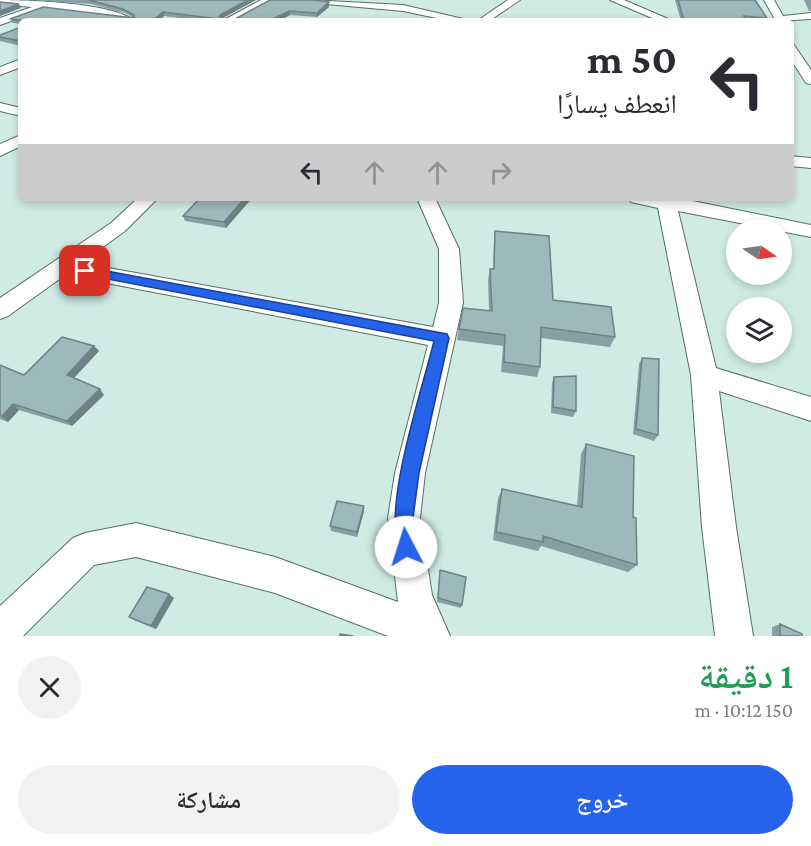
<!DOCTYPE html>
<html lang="ar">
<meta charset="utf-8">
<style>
:root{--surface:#fff;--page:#f2f2f3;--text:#2b2b33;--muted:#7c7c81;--accent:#2563eb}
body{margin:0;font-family:"Crimson Pro","Noto Naskh Arabic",serif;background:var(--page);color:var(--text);direction:rtl;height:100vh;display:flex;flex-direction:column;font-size:22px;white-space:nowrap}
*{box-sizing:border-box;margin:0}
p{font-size:20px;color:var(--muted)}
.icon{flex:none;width:33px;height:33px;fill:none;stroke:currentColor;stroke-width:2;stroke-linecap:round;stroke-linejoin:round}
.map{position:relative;height:636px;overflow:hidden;direction:ltr}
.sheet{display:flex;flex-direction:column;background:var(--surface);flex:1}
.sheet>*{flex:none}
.banner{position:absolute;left:18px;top:18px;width:776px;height:183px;border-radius:9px;box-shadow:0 3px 9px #0003;direction:rtl;background:#fff;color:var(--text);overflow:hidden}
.needle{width:39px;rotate:103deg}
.fabs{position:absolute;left:726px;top:219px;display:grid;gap:12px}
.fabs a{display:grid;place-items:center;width:66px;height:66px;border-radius:50%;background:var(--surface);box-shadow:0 3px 9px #0003;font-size:30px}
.pin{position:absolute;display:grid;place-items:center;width:51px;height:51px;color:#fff;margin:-26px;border-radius:12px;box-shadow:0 3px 9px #0006}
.me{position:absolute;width:66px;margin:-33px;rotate:355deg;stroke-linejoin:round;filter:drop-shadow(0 0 4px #0008)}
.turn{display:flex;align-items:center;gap:21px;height:126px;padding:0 18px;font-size:27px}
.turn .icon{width:78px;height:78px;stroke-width:2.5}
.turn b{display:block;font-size:42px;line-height:51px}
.lanes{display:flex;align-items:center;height:57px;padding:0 18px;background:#0003;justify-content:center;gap:30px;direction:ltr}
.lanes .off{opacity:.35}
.round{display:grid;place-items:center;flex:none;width:63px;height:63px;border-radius:32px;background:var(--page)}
.head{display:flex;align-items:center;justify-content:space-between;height:102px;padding:0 18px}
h1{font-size:36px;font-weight:600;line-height:45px;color:#1e9e55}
.action{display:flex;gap:12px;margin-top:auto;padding:12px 18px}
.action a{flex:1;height:69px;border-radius:36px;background:var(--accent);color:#fff;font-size:24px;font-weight:600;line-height:69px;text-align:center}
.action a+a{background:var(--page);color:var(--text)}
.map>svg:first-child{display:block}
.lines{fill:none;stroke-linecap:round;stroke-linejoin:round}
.street-casing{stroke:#556e68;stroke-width:2}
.street{fill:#fff;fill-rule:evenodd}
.wall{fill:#879fa2}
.shaded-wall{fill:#6e8284}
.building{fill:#9db9bc;stroke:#6e8284;stroke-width:1.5}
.route{fill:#2563eb;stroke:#184099;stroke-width:1.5}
</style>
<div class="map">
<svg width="811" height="636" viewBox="0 0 811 636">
<rect width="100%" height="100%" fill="#cfebe4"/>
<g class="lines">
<g class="street-casing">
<path id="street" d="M 0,0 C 28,0 115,3 134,21 L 45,9 L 0,25 L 0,18 L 32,7 L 0,4 Z
M 261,0 L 274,0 L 235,21 L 222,21 Z
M 310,0 L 403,5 L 472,21 L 451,21 L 403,11 L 315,3 Z
M 508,0 L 520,0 L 489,21 L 477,21 Z
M 610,0 L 624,0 L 673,21 L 659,21 Z
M 764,0 L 774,0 L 783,16 L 811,13 L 811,19 L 776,21 Z
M 790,45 L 794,45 L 811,70 L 811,84 L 806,83 L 790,58 Z
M 21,59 L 21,67 L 0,75 L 0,67 Z
M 0,103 L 21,108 L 21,116 L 0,111 Z
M 21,135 L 21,146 L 0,156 L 0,144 Z
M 790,156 L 811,158 L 811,168 L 790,166 Z
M 138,198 L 158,198 L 125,231 L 81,263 L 433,327 L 439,303 L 439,249 L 417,198 L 435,198 L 459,249 L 463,303 L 425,473 L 420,518 L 432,595 L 450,636 L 388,636 L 275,593 L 136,557 L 94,565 L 23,636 L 0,636 L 0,606 L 73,538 L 85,533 L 136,523 L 275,557 L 398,602 L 388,518 L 395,473 L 428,345 L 65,275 L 8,316 L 0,319 L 0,298 L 111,223 Z
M 629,198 L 678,198 L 811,225 L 811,237 L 678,211 L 716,368 L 811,397 L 811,421 L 719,391 L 736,527 L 753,636 L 715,636 L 702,527 L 691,375 L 658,208 L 631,202 Z"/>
</g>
<use href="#street" class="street"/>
</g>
<path class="wall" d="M 32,0 L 256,0 L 222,18 L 235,19 L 313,1 L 329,7 L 317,17 L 290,15 L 278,21 L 202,21 L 164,16 L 158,21 L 21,21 L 21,24 L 13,23 L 10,19 L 134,18 L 125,13 L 91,4 Z
M 675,0 L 755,0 L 767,18 L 765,21 L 681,21 Z
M 804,0 L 811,0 L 811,11 L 809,11 Z
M 21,27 L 21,46 L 0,41 L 0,35 Z
M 215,198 L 252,198 L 226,228 L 185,221 L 183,216 Z
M 495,231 L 553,300 L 615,337 L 610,347 L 541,338 L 540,367 L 537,377 L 501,372 L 503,346 L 457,340 L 459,329 L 489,311 L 488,280 L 490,269 L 493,269 L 494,241 Z
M 94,346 L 99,351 L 74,378 L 104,395 L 72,426 L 19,410 L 8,422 L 0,419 L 0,365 L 24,375 Z
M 642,358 L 658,435 L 654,441 L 633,434 L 639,364 Z
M 554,377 L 576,411 L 573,417 L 551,413 L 552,383 Z
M 586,444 L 633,517 L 637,565 L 628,572 L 541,546 L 538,551 L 493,540 L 498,498 L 502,489 L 577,506 L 581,454 Z
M 364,506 L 364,511 L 357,537 L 331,531 L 330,526 Z
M 440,570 L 462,605 L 461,608 L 437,602 Z
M 174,598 L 156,629 L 134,620 L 129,617 Z
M 780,624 L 802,636 L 772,636 L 772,627 Z"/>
<path class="shaded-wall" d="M 248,0 L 256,0 L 221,19 L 219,19 L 220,15 Z
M 329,2 L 329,7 L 317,17 L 317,13 Z
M 19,4 L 21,8 L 0,16 L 0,11 Z
M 289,11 L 290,15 L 278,21 L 269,21 Z
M 163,12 L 164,16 L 158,21 L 152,21 Z
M 245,198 L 252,198 L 226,228 L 224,222 Z
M 94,346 L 99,351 L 71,381 L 67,375 Z
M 100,389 L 104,395 L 72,426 L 67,421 Z
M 13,404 L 19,410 L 8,422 L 2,416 Z
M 364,506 L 364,511 L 357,537 L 357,532 Z
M 169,594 L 174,598 L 156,629 L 151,626 Z"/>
<path class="building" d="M 88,0 L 248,0 L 220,15 L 219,18 L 235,19 L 270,0 L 313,0 L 329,2 L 317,13 L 289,11 L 269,21 L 235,21 L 163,12 L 152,21 L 25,21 L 10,19 L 43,7 L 134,18 L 134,15 L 123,9 Z
M 678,0 L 755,0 L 767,18 L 744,16 L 747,21 L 684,21 Z
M 0,2 L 19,4 L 0,11 Z
M 21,27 L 21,41 L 0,37 L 0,35 Z
M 200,198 L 215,199 L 245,198 L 224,222 L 183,216 Z
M 495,231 L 549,236 L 553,300 L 611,307 L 615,337 L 541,327 L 540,367 L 504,362 L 505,335 L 459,329 L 463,308 L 492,311 L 490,269 L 494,269 Z
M 62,337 L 94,346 L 67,375 L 100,389 L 67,421 L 13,404 L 2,416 L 0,415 L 0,365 L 24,375 Z
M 642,358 L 659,359 L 658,435 L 636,429 Z
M 576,376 L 576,411 L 553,407 L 554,377 Z
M 586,444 L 634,456 L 633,517 L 636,518 L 637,565 L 543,536 L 543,542 L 496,532 L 502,489 L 582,507 Z
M 337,501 L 364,506 L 357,532 L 330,526 Z
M 440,570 L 466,577 L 462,605 L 438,598 Z
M 147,587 L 169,594 L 151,626 L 129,617 Z
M 780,624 L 802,634 L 802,636 L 780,636 Z
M 340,634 L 353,636 L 340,636 Z"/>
<path class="route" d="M 85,267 L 447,334 L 449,338 L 419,473 L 413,518 L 416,547 L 413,554 L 406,557 L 400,554 C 381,509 422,391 434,341 L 81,274 L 81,268 Z"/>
</svg>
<div class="fabs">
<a><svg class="needle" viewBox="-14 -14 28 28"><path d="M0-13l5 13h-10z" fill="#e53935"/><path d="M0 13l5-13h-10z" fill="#7c7c81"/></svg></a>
<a><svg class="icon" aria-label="layers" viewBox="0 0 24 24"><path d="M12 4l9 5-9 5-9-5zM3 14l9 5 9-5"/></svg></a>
</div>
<div class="pin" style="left:85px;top:271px;background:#d93025"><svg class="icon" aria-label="arrive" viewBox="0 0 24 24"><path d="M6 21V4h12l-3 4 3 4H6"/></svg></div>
<svg class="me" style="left:406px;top:547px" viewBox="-20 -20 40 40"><circle r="19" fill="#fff"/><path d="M0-13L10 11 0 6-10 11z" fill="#2563eb"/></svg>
<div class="banner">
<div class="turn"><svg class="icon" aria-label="left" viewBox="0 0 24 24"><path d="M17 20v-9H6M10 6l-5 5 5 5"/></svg><div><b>50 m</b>انعطف يسارًا</div></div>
<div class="lanes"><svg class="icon" aria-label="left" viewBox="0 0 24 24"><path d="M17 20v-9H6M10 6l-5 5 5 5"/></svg><svg class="icon off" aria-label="ahead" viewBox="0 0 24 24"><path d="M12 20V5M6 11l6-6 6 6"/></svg><svg class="icon off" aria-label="ahead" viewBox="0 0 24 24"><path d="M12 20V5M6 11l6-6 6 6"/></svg><svg class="icon off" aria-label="right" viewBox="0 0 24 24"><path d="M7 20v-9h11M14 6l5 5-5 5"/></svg></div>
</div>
</div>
<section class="sheet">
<div class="head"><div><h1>1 دقيقة</h1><p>150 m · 10:12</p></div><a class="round"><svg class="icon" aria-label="close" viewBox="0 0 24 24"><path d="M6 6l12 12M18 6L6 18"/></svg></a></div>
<div class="action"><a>خروج</a><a>مشاركة</a></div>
</section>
